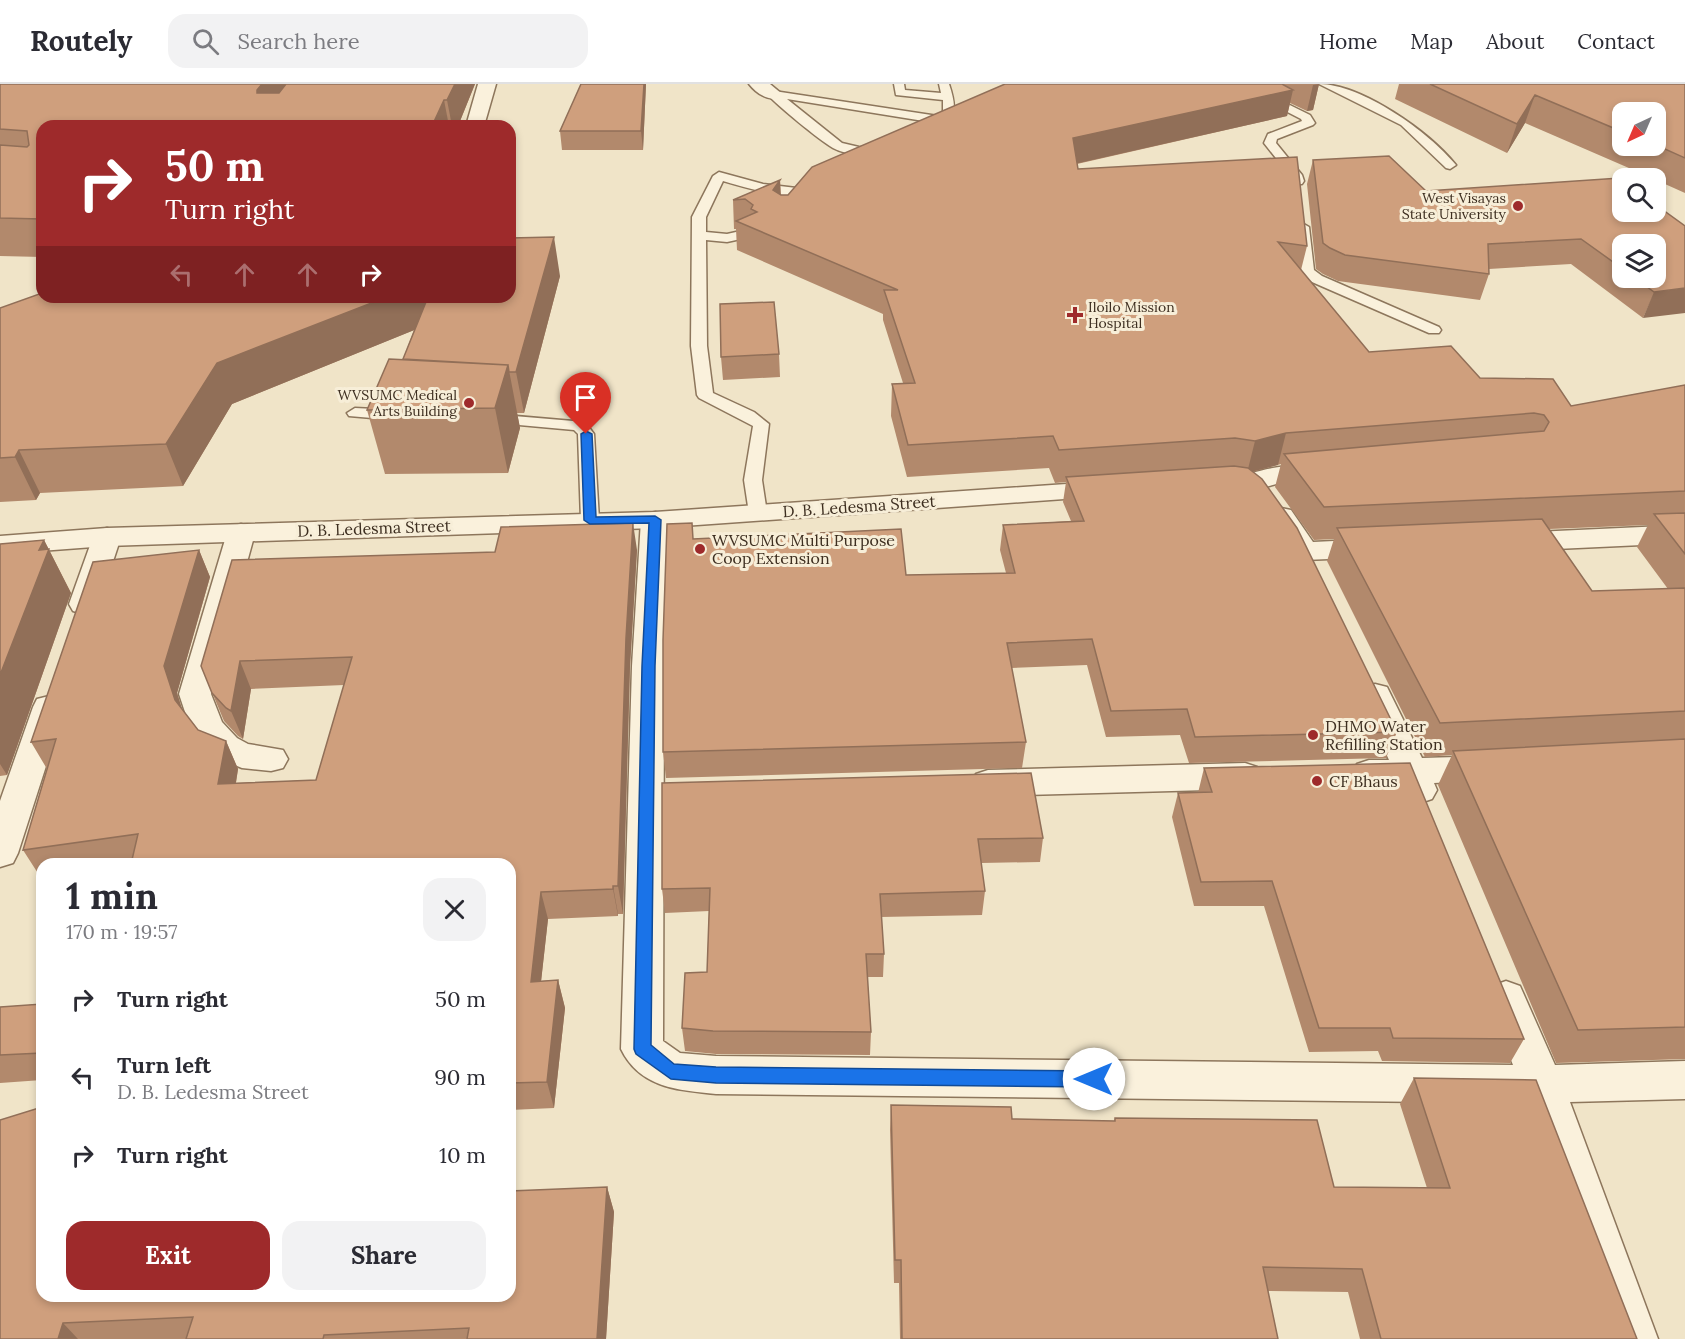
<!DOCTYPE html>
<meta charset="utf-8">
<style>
:root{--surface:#fff;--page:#f2f2f3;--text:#2b2b33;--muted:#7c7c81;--line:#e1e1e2;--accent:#9e2a2b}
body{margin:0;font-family:Lora,serif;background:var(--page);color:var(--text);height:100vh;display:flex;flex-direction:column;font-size:22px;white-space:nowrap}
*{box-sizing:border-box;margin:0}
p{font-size:20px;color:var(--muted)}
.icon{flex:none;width:33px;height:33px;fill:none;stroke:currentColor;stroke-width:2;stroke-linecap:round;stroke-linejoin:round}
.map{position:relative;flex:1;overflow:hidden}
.details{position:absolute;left:36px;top:774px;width:480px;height:444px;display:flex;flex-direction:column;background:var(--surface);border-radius:18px;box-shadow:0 3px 9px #0003}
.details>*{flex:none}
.guide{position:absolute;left:36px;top:36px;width:480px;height:183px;border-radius:18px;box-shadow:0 3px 9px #0003;background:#9e2a2b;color:#fff;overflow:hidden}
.needle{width:39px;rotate:224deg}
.fabs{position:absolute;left:1612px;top:18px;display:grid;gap:12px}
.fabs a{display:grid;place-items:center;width:54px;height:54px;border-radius:12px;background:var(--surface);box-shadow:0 3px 9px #0003;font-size:30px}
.pin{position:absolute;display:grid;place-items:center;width:51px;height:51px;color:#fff;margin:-62px -26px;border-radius:50% 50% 50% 0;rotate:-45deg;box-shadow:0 0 6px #0007}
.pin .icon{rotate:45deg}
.me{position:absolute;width:66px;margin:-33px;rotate:270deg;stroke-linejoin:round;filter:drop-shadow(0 0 4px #0008)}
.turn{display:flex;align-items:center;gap:21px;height:126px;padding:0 30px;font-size:27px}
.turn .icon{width:78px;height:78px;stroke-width:2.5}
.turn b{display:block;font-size:42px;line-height:51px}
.lanes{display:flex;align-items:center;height:57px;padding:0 30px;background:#0003;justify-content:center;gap:30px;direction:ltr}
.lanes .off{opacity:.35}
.round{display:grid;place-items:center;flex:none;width:63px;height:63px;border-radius:18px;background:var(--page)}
.head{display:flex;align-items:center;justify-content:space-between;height:102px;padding:0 30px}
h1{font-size:36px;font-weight:700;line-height:45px}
.primary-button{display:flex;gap:12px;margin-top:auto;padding:12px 30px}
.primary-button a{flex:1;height:69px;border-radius:18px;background:var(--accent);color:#fff;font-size:24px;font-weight:700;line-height:69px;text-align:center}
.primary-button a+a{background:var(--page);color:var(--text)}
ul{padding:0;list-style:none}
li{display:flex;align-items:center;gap:18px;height:78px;padding:0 30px}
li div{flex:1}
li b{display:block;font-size:22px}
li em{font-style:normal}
header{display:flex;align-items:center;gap:36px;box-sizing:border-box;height:84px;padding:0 30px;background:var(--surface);border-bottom:2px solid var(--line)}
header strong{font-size:28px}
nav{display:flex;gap:33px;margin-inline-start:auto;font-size:21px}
.search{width:420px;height:54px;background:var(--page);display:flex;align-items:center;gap:15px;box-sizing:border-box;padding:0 21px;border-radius:18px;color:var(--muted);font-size:22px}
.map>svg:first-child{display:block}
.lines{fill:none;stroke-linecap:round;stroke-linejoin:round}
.service-casing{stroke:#8d765c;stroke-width:3}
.minor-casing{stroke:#8d765c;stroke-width:3}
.tertiary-casing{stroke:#8d765c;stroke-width:3}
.service{fill:#faf1dc;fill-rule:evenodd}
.minor{fill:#faf1dc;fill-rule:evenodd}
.tertiary{fill:#faf1dc;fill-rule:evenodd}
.wall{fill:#b2896c;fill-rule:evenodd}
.shaded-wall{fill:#916f58}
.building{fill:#cf9f7d;stroke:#916f58;stroke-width:1.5}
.route{fill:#1a73e8;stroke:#114b97;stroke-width:1.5}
.poi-dot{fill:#9e2a2b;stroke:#f7eed8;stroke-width:2}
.labels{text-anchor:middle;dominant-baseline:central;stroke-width:6;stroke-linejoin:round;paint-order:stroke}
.far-poi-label{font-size:14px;fill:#3d2e20;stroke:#f7eed8;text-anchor:end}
.street-label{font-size:16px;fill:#3d2e20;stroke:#f7eed8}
.poi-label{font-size:16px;fill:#3d2e20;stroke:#f7eed8;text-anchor:start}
</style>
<header>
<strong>Routely</strong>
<div class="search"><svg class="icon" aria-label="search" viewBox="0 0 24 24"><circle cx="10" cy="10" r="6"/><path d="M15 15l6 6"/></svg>Search here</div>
<nav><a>Home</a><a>Map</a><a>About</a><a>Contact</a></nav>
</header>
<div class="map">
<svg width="1685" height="1255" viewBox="0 0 1685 1255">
<rect width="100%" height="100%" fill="#f0e4c8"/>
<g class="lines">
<g class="service-casing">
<path id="service" d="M 894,0 L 904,0 L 905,6 L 941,9 L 939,0 L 949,0 C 957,24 958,37 931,45 L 925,42 L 930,38 L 787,15 L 842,59 L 859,63 L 883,64 L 883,70 C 869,73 846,71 833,64 C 818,55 778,22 767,10 L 774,7 L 938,32 L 943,28 L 943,16 L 896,11 Z
M 1233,0 L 1247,0 L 1310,31 L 1315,39 L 1313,41 L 1277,55 L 1276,59 L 1302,91 L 1304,97 L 1302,100 L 1294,100 L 1290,92 L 1264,59 L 1268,50 L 1302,37 L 1301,35 Z
M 1319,0 C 1362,0 1429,48 1456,81 L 1450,85 L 1446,84 L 1401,41 Z
M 719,88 L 763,100 L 805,105 L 811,109 C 799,120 740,102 723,97 L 706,133 L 706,148 L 727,150 L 745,146 L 752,150 L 750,153 L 727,158 L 706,156 L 707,262 L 713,309 L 754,328 L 769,340 L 762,396 L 767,429 L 764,433 L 752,433 L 749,429 L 744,396 L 753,342 L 699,314 L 697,311 L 691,262 L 692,133 L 713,92 Z
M 1302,139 L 1309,143 L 1314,186 L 1322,192 L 1439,243 L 1441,246 L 1439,249 L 1429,249 L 1312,198 L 1302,191 L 1295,143 Z
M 355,324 L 395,326 L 403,331 L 395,336 L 349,332 L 347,329 Z
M 492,330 L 585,338 L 594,350 L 599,436 L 596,440 L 584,440 L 581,436 L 578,350 L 574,346 L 486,338 L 484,335 Z"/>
</g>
<g class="minor-casing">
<path id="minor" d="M 478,0 L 496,0 L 484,42 L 466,42 Z
M 749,0 L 770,0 L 782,10 L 779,14 C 768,17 756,9 749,0 Z
M 1323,379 L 1333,381 L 1336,387 L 1333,393 L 1280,399 L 1251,407 L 1241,405 L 1237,399 C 1249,382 1302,381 1323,379 Z
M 655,428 L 665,430 L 669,436 L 664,582 L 663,957 L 680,969 L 716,972 L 1513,981 L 1486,914 L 1492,902 L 1506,897 L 1520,902 L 1555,981 L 1685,977 L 1685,1015 L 1570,1018 L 1658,1255 L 1610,1255 L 1527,1019 L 716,1010 C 678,1006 640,1004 621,965 L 632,582 L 641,436 L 645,430 Z
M 241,440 L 251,443 L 255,449 L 211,610 L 222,638 L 237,654 L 248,660 L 283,666 L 288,675 L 283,684 L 271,687 L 242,684 L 213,672 L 190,643 L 179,610 L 227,449 L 231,443 Z
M 107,444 L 117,447 L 121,453 L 99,520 L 95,527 L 84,530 L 73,527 L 69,520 L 93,453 L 97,447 Z
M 1375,600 L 1387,603 L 1422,674 L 1491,672 L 1503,675 L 1508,684 L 1503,693 L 1491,696 L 1434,699 L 1437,706 L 1432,715 L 1420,719 L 1408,715 L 1400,700 L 1369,702 L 1357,698 L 1352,689 L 1357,680 L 1369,676 L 1389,676 L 1359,611 L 1363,603 Z
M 49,612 L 61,615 L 65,623 L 18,769 L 13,779 L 0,783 L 0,717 L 33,623 L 37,615 Z
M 1245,679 L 1257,683 L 1262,692 L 1257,701 L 1245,705 L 988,712 L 976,708 L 971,699 L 976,690 L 988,686 Z"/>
</g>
<g class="tertiary-casing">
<path id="tertiary" d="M 1110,397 L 1120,399 L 1124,405 L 1120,411 L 655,444 L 107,462 L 0,470 L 0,452 L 107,444 L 655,428 Z
M 1281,424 L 1291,426 L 1313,458 L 1376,455 L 1386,458 L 1390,464 L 1386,470 L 1376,473 L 1305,476 L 1295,473 L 1267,432 L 1271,426 Z
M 1685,441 L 1685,459 L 1511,467 L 1501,464 L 1497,458 L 1501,452 L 1511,449 Z"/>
</g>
<use href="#service" class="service"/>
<use href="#minor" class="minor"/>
<use href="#tertiary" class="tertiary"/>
</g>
<path class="wall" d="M 0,0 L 475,0 L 458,42 L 42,42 L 42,173 L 0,172 Z
M 581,0 L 646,0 L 643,66 L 562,66 L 560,47 Z
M 1005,0 L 1319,0 L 1313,26 L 1307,27 L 1290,19 L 1287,32 L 1077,80 L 1078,85 L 1307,162 L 1301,186 L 1369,268 L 1480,294 L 1571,322 L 1685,301 L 1685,975 L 1556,979 L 1438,701 L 1452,671 L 1425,673 L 1327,477 L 1334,455 L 1314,456 L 1275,403 L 1281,380 L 1252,388 L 1397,648 L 1386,674 L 1189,679 L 1180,651 L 1106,653 L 1087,581 L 1011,584 L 1026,658 L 1022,684 L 666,694 L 663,668 L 694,455 L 906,491 L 1006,489 L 1000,466 L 1003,441 L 1071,437 L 1063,418 L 1066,398 L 1055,399 L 1049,384 L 907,393 L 891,332 L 892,300 L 903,299 L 883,236 L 883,230 L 737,166 L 736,145 L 734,145 L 733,116 L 780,96 L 781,111 L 788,111 ZM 1648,441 L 1637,463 L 1668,505 L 1592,507 L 1549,445 Z
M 1399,0 L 1685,0 L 1685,109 L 1656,96 L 1656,94 L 1652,94 L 1525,39 L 1507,69 L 1395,15 ZM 1623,28 L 1656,62 L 1623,62 Z
M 1313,76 L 1426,107 L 1685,142 L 1643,234 L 1571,180 L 1489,185 L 1489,190 L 1480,216 L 1338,197 L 1323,190 L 1316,185 L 1307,100 ZM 1623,160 L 1656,194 L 1623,194 Z
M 560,192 L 524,329 L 517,329 L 520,344 L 508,389 L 385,390 L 367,326 L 403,275 L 414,246 L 232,320 L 183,402 L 40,409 L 36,416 L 0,418 L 0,224 Z
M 779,270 L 780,293 L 723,296 L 721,273 Z
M 44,456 L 71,509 L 7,691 L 0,692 L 0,460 Z
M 199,466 L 210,493 L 177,609 L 182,625 L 198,646 L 226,657 L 238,685 L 236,699 L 316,696 L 344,601 L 251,605 L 243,655 L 238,652 L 224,637 L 201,582 L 637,466 L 630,582 L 623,830 L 618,830 L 618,832 L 548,835 L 541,897 L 558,896 L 565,924 L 554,1024 L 510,1026 L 510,780 L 42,780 L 42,793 L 41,794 L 23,766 L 47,685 L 31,658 Z
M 1204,684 L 1524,955 L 1510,979 L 1382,977 L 1378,967 L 1309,968 L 1264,822 L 1194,822 L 1172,733 L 1178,709 L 1198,709 Z
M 662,699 L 1043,754 L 1040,778 L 981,779 L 985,807 L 982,831 L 881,833 L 884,870 L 883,893 L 867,893 L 871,948 L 870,971 L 716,970 L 685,967 L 682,944 L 707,888 L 709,827 L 665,829 L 662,805 Z
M 42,920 L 42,996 L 0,999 L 0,923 Z
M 1414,994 L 1637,1255 L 1360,1255 L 1348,1208 L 1268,1207 L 1278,1255 L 900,1255 L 899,1199 L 894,1199 L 890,1046 L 891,1021 L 1012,1035 L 1114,1037 L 1115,1034 L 1334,1103 L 1427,1104 L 1400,1020 Z
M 607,1103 L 614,1128 L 606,1255 L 0,1255 L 42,1212 Z"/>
<path class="shaded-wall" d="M 262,0 L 299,0 L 267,41 L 257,9 L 257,6 Z
M 455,0 L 475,0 L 458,42 L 452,42 L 447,16 Z
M 644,0 L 646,0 L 643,66 L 641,47 Z
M 1319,0 L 1313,26 L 1307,27 L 1313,1 Z
M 1293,6 L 1287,32 L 1070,81 L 1073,54 Z
M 1535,11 L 1525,39 L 1507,69 L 1517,40 Z
M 444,16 L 449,42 L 432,42 Z
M 780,96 L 781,125 L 773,106 Z
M 554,153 L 560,192 L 524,329 L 516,288 Z
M 1685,204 L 1685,229 L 1643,234 L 1654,208 Z
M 387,213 L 440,213 L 444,234 L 232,320 L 183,402 L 166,360 L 217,279 Z
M 508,281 L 520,344 L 508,389 L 495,324 Z
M 1286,349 L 1278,381 L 1247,389 L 1255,357 Z
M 19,366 L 40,409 L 36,416 L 15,373 Z
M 633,439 L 637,466 L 630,582 L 623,830 L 618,802 L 626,554 Z
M 44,456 L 71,509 L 7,691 L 0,680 L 0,591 L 39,466 Z
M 199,466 L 210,493 L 177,609 L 188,644 L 175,616 L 164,582 Z
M 240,577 L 251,605 L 243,655 L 231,627 Z
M 226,657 L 238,685 L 231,728 L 218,700 Z
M 613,802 L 618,830 L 618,832 L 613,805 Z
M 541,808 L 548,835 L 538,925 L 531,898 Z
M 558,896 L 565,924 L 554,1024 L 547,998 Z
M 607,1103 L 614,1128 L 606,1255 L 597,1255 Z
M 63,1239 L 78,1255 L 58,1255 Z"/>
<path class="building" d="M 0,0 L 262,0 L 257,6 L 257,9 L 279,9 L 286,0 L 455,0 L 447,16 L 444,16 L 432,42 L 42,42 L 42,135 L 0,134 L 0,61 L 27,63 L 29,61 L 27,47 L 0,45 Z
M 581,0 L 644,0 L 641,47 L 560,47 Z
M 1005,0 L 1282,0 L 1293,6 L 1073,54 L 1078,85 L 1297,73 L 1307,162 L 1278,158 L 1369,268 L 1451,262 L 1480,294 L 1553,295 L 1571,322 L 1685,301 L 1685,407 L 1324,423 L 1284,370 L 1544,347 L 1549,338 L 1544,331 L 1534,329 L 1286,349 L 1255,357 L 1235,354 L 1059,366 L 1053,352 L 908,361 L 892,300 L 915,299 L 884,206 L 898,206 L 736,137 L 757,128 L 751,125 L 753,121 L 745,115 L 733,116 L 780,96 L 773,106 L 781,111 L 788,111 L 812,83 Z
M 1430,0 L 1685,0 L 1685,74 L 1656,61 L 1656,28 L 1623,28 L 1623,48 L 1535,11 L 1517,40 Z
M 1389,72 L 1426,107 L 1620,94 L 1623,96 L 1623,128 L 1656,128 L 1656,121 L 1685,142 L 1685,204 L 1654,208 L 1635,194 L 1656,194 L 1656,160 L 1623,160 L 1623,185 L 1581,155 L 1488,160 L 1489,190 L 1345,171 L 1330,164 L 1323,159 L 1313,76 Z
M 554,153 L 516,288 L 509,288 L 508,281 L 403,275 L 428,213 L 510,213 L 510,154 Z
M 42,209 L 42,213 L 387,213 L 217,279 L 166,360 L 19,366 L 15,373 L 0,374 L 0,224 Z
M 774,218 L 779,270 L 721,273 L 720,220 Z
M 389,275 L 508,281 L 495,324 L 367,326 Z
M 1234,382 L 1248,384 L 1262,395 L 1297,444 L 1397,648 L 1195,653 L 1187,625 L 1111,627 L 1092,555 L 1007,559 L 1026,658 L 663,668 L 663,556 L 667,440 L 692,439 L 693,455 L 901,445 L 906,491 L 1015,489 L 1003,441 L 1084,437 L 1066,393 Z
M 1685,429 L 1685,470 L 1654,430 Z
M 1542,435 L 1592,507 L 1685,504 L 1685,627 L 1440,639 L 1337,444 Z
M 633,439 L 626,554 L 618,802 L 613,802 L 613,805 L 541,808 L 531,898 L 558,896 L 547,998 L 510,999 L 510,780 L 131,780 L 138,750 L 23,766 L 56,655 L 31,658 L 93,478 L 199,466 L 164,582 L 175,616 L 198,646 L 226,657 L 218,700 L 316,696 L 352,573 L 240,577 L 231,627 L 226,624 L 212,609 L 201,582 L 232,476 L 495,468 L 501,443 Z
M 44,456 L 39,466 L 49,465 L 0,591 L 0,460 Z
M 1685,655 L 1685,943 L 1578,946 L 1453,667 Z
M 1410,679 L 1524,955 L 1393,954 L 1390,944 L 1319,944 L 1272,797 L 1201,798 L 1178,709 L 1212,708 L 1204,684 Z
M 1031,689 L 1043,754 L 978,755 L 985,807 L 880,810 L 884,870 L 866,870 L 871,948 L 713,947 L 682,944 L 685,889 L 707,888 L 710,804 L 662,805 L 662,699 Z
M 42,920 L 42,969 L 0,971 L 0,923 Z
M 1414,994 L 1536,996 L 1637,1255 L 1381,1255 L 1362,1185 L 1263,1183 L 1278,1255 L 902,1255 L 901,1176 L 895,1176 L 891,1021 L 1011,1023 L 1012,1035 L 1115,1037 L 1115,1034 L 1317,1036 L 1334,1103 L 1450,1104 Z
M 42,1023 L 42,1212 L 510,1212 L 510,1107 L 607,1103 L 597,1255 L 467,1255 L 469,1244 L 324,1251 L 323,1255 L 186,1255 L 193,1233 L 63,1239 L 58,1255 L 0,1255 L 0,1036 Z"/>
<path class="route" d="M 586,347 L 592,350 L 596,433 L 655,432 L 661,436 L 655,582 L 651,961 L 674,980 L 716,983 L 1094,987 L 1100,990 L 1102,995 L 1100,1001 L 1094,1003 L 716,999 L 671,995 L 636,970 L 634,965 L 642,582 L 649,439 L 590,440 L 584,436 L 581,350 Z"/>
<g class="poi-dot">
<circle cx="1518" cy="122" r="6"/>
<path d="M1072 222h6v6h6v6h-6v6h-6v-6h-6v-6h6z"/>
<circle cx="469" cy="319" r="6"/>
<circle cx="700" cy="465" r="6"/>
<circle cx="1313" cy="651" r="6"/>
<circle cx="1317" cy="697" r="6"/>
</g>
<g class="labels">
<g class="far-poi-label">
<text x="1506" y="114">West Visayas<tspan x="1506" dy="16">State University</tspan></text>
<text x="1088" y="223" text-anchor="start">Iloilo Mission<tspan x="1088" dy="16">Hospital</tspan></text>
<text x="457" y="311">WVSUMC Medical<tspan x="457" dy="16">Arts Building</tspan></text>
</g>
<g class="street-label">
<text transform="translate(859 422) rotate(-4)">D. B. Ledesma Street</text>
<text transform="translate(374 444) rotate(-2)">D. B. Ledesma Street</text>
</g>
<g class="poi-label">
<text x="712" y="456">WVSUMC Multi Purpose<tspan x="712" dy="18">Coop Extension</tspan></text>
<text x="1325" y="642">DHMO Water<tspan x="1325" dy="18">Refilling Station</tspan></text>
<text x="1329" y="697">CF Bhaus</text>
</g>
</g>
</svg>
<div class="fabs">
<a><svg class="needle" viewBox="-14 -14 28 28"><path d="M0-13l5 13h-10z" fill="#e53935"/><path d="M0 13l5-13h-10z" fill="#7c7c81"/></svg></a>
<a><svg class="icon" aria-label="search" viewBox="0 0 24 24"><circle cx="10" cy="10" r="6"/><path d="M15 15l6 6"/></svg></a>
<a><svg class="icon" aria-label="layers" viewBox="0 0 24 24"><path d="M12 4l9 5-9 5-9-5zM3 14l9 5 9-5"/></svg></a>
</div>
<div class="pin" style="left:586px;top:350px;background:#d93025"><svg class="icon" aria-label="arrive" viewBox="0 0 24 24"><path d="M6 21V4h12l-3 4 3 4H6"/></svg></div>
<svg class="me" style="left:1094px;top:995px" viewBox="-20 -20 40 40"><circle r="19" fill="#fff"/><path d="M0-13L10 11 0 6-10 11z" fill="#1a73e8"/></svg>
<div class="guide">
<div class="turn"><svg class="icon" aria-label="right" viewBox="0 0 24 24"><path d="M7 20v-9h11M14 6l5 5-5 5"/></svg><div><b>50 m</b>Turn right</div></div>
<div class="lanes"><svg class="icon off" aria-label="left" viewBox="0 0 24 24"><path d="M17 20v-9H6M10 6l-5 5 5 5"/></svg><svg class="icon off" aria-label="ahead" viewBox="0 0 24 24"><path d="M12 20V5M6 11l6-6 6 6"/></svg><svg class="icon off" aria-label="ahead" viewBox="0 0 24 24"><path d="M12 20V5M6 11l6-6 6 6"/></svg><svg class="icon" aria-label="right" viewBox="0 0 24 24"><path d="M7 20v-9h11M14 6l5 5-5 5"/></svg></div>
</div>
<section class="details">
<div class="head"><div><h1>1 min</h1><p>170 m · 19:57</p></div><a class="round"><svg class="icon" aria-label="close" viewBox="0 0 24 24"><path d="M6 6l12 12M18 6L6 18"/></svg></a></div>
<ul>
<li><svg class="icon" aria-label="right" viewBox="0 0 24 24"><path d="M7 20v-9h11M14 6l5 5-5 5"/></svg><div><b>Turn right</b></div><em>50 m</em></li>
<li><svg class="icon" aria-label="left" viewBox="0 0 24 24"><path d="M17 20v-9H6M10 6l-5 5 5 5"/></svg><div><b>Turn left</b><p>D. B. Ledesma Street</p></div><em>90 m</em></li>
<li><svg class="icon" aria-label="right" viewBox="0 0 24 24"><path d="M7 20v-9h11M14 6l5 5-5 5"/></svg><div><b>Turn right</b></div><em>10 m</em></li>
</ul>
<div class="primary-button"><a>Exit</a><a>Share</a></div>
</section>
</div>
